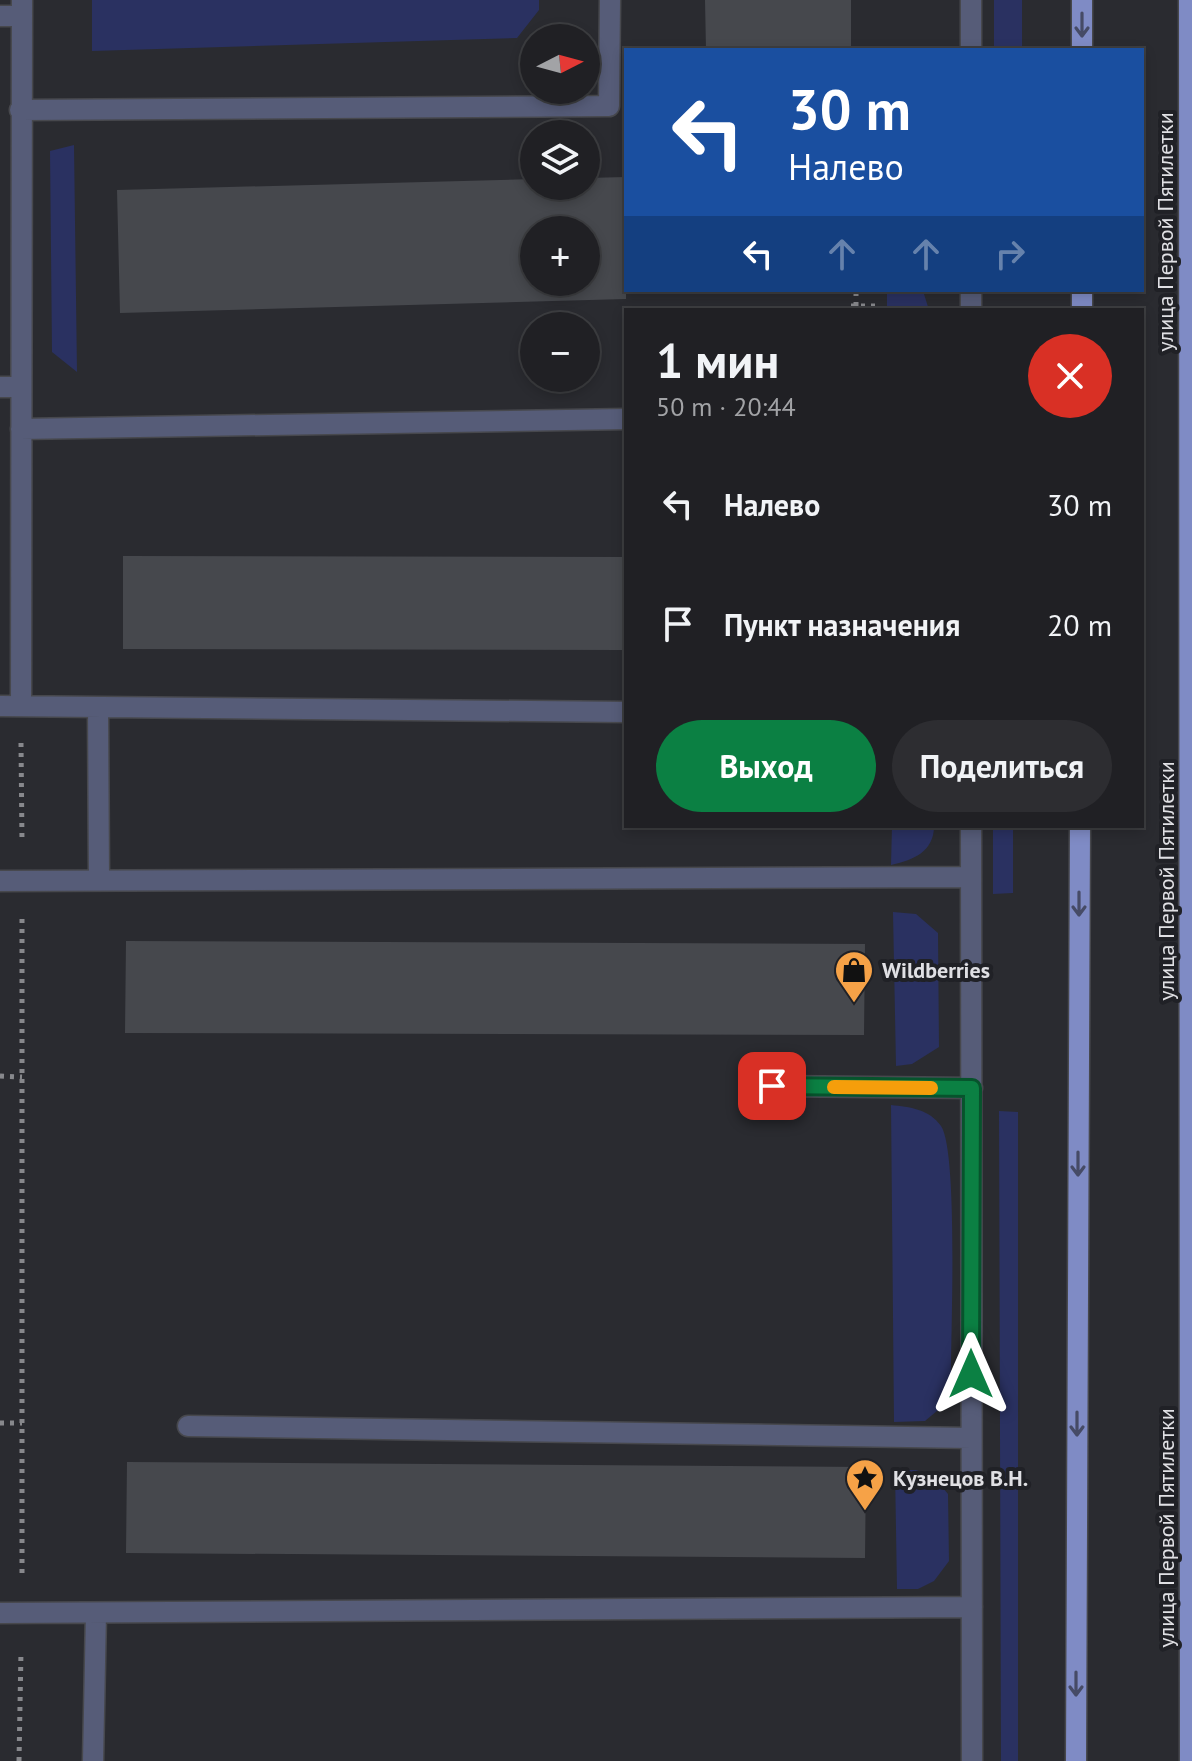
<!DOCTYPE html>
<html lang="ru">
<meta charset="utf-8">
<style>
:root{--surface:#202024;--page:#2d2d31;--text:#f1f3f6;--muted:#a2a3a6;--line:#3d3e41;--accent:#0b8043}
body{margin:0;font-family:"PT Sans",sans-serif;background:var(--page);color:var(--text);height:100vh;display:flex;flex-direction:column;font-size:30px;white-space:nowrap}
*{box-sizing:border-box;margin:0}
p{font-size:26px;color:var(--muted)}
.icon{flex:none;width:44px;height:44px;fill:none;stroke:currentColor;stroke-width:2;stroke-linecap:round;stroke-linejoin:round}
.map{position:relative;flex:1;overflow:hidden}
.details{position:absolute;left:624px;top:308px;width:520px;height:520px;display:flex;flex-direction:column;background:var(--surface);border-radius:0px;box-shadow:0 4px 12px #0003,0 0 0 2px var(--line)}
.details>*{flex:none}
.hud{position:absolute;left:624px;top:48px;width:520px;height:244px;border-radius:0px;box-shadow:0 4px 12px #0003,0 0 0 2px var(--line);background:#1a4fa0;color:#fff;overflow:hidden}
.needle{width:52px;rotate:84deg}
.controls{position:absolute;left:520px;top:24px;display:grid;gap:16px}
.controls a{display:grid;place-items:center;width:80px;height:80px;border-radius:50%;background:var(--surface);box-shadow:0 4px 12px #0003,0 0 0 2px var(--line);font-size:40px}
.pin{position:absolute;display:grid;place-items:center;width:68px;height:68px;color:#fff;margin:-34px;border-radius:16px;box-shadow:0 4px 12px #0006}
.me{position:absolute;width:88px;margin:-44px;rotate:0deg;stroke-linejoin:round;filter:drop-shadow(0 0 6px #0008)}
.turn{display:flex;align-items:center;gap:28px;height:168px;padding:0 32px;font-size:36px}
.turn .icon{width:104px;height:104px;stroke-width:2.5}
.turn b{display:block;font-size:56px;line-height:68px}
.lanes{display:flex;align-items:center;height:76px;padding:0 32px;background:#0003;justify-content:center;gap:40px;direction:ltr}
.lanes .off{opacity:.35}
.round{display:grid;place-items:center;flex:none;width:84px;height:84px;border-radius:42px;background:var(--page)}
.headline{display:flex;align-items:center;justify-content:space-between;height:136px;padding:0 32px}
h1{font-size:48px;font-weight:700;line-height:60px}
.primary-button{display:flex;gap:16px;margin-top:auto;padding:16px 32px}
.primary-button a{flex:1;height:92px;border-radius:48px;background:var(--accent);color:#fff;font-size:32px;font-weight:700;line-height:92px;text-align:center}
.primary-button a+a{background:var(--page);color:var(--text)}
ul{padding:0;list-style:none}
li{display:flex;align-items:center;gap:24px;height:120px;padding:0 32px}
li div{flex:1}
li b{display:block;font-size:30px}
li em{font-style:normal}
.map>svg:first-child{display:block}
.green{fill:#2a3161}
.building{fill:#46484d;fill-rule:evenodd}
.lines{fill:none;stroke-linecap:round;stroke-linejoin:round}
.service-casing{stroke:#47484d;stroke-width:23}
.primary-casing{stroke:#47484d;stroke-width:23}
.path{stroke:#87888c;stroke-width:5;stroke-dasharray:4 6;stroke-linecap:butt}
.service{stroke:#565c78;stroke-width:20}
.primary{stroke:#7f8bc5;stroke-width:20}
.oneway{stroke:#464b66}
.route-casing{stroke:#07532c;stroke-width:20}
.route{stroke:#0b8043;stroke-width:14}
.slow{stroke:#f59e0b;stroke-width:14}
.labels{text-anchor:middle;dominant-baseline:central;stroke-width:8;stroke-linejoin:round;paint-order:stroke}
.street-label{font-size:22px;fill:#e0e0e4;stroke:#202126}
.poi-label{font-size:22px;font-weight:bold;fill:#e0e0e4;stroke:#202126;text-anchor:start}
</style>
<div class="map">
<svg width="1192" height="1761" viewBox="0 0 1192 1761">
<rect width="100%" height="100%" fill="#2a2b30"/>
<path class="green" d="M 92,0 L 539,0 L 539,10 L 517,38 L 92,51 Z
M 994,0 L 1022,0 L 1022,50 L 994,50 Z
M 74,145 L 77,372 L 52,352 L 50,151 Z
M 887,290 L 919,290 L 924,294 L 929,310 L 887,310 Z
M 892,826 L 934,826 C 934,852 913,860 891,865 Z
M 993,826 L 1013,826 L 1013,893 L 993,894 Z
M 893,912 L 916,914 L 938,933 L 939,1047 L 912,1064 L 896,1066 Z
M 891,1105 C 910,1107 929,1109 941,1126 C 958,1151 951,1331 951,1373 L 944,1405 L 925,1421 L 894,1422 Z
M 999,1111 L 1018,1112 L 1018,1761 L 1001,1761 Z
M 895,1470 L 916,1470 L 933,1476 L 948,1494 L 949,1561 L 934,1581 L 918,1589 L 897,1589 Z"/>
<path class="building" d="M 705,0 L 851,0 L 851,50 L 706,50 Z
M 626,177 L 626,299 L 120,313 L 117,190 L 534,179 L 534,186 L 586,186 L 586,178 ZM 534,230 L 586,230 L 586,282 L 534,282 Z
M 123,556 L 626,557 L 626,650 L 123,649 Z
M 126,941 L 865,944 L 864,1035 L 125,1033 Z
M 127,1462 L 866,1467 L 865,1558 L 126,1553 Z"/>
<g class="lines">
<g class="service-casing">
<path id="service" d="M 971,0 L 971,50
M 0,16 L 22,16
M 20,110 L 609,106 L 610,0
M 971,290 L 971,310
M 0,387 L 21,387
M 21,429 L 626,419
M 0,706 L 626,712
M 21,706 L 22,0
M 98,707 L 99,880
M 971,826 L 972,1761
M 0,881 L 971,877
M 772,1086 L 972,1088
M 188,1426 L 971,1438
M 0,1613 L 972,1607
M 93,1761 L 96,1613"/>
</g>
<g class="primary-casing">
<path id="primary" d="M 1189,0 L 1190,1761
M 1082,50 L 1082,0
M 1082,310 L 1082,290
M 1076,1761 L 1080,826"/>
</g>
<path class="path" d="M 851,306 L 880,306
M 856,306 L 856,290
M 21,743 L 22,841
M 22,919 L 22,1573
M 0,1076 L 22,1077
M 0,1423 L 22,1423
M 19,1761 L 21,1651"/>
<use href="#service" class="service"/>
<use href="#primary" class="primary"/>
</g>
<defs><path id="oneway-shaft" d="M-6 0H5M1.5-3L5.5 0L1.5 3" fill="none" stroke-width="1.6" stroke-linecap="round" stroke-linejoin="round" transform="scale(2)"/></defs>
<g class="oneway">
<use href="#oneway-shaft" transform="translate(1082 25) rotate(90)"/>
<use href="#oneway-shaft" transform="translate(1079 904) rotate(90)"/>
<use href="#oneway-shaft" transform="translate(1078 1164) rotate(90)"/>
<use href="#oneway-shaft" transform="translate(1077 1424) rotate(90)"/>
<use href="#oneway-shaft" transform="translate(1076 1684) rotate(90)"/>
</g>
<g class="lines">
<g class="route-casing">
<path id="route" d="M 772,1086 L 972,1088 L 971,1374"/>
</g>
<use href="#route" class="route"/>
<path class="slow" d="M 834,1087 L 931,1088"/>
</g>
<defs>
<g id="shop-pin" transform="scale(2)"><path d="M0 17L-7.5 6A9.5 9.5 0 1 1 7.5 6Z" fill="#f6a247" stroke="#202126"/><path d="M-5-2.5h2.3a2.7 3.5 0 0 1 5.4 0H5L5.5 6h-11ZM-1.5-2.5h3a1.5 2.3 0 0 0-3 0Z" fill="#111"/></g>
<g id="sight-pin" transform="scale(2)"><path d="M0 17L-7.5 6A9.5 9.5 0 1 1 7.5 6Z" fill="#f6a247" stroke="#202126"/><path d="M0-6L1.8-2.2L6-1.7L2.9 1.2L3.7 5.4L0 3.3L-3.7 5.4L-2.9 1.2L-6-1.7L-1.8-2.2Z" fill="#111"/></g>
</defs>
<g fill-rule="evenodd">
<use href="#shop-pin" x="854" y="970"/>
<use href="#sight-pin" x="865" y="1478"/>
</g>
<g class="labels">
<g class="street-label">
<text transform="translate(1165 232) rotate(-90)">улица Первой Пятилетки</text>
<text transform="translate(1166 881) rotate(-90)">улица Первой Пятилетки</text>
<text transform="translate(1166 1528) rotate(-90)">улица Первой Пятилетки</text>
</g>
<g class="poi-label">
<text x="882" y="970">Wildberries</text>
<text x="893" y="1478">Кузнецов В.Н.</text>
</g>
</g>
</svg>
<div class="controls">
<a><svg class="needle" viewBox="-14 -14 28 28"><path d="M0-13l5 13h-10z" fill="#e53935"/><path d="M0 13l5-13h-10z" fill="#a2a3a6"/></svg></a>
<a><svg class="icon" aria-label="layers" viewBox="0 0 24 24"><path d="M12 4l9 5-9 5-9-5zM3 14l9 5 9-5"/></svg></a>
<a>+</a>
<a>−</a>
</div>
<div class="pin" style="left:772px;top:1086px;background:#d93025"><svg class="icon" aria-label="arrive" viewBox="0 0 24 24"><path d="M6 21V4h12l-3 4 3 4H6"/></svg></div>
<svg class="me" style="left:971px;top:1374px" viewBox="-20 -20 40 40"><path d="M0-17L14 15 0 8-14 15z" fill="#0b8043" stroke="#fff" stroke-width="4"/></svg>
<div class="hud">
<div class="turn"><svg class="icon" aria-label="left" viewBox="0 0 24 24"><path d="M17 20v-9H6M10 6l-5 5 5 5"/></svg><div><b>30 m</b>Налево</div></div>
<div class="lanes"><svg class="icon" aria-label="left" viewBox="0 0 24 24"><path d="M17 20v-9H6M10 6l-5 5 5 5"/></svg><svg class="icon off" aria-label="ahead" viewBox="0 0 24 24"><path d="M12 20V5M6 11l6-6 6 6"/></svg><svg class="icon off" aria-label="ahead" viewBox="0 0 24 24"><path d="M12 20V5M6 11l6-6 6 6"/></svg><svg class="icon off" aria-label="right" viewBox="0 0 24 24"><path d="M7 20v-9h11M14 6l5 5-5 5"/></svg></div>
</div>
<section class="details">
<div class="headline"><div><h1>1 мин</h1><p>50 m · 20:44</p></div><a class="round" style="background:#d93025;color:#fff"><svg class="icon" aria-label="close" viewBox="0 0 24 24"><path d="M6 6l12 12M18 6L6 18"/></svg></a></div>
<ul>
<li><svg class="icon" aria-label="left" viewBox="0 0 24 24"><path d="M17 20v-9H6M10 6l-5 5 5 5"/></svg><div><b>Налево</b></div><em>30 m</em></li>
<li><svg class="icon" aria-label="arrive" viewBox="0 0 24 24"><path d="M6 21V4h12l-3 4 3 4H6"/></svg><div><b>Пункт назначения</b></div><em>20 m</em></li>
</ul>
<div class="primary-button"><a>Выход</a><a>Поделиться</a></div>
</section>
</div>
